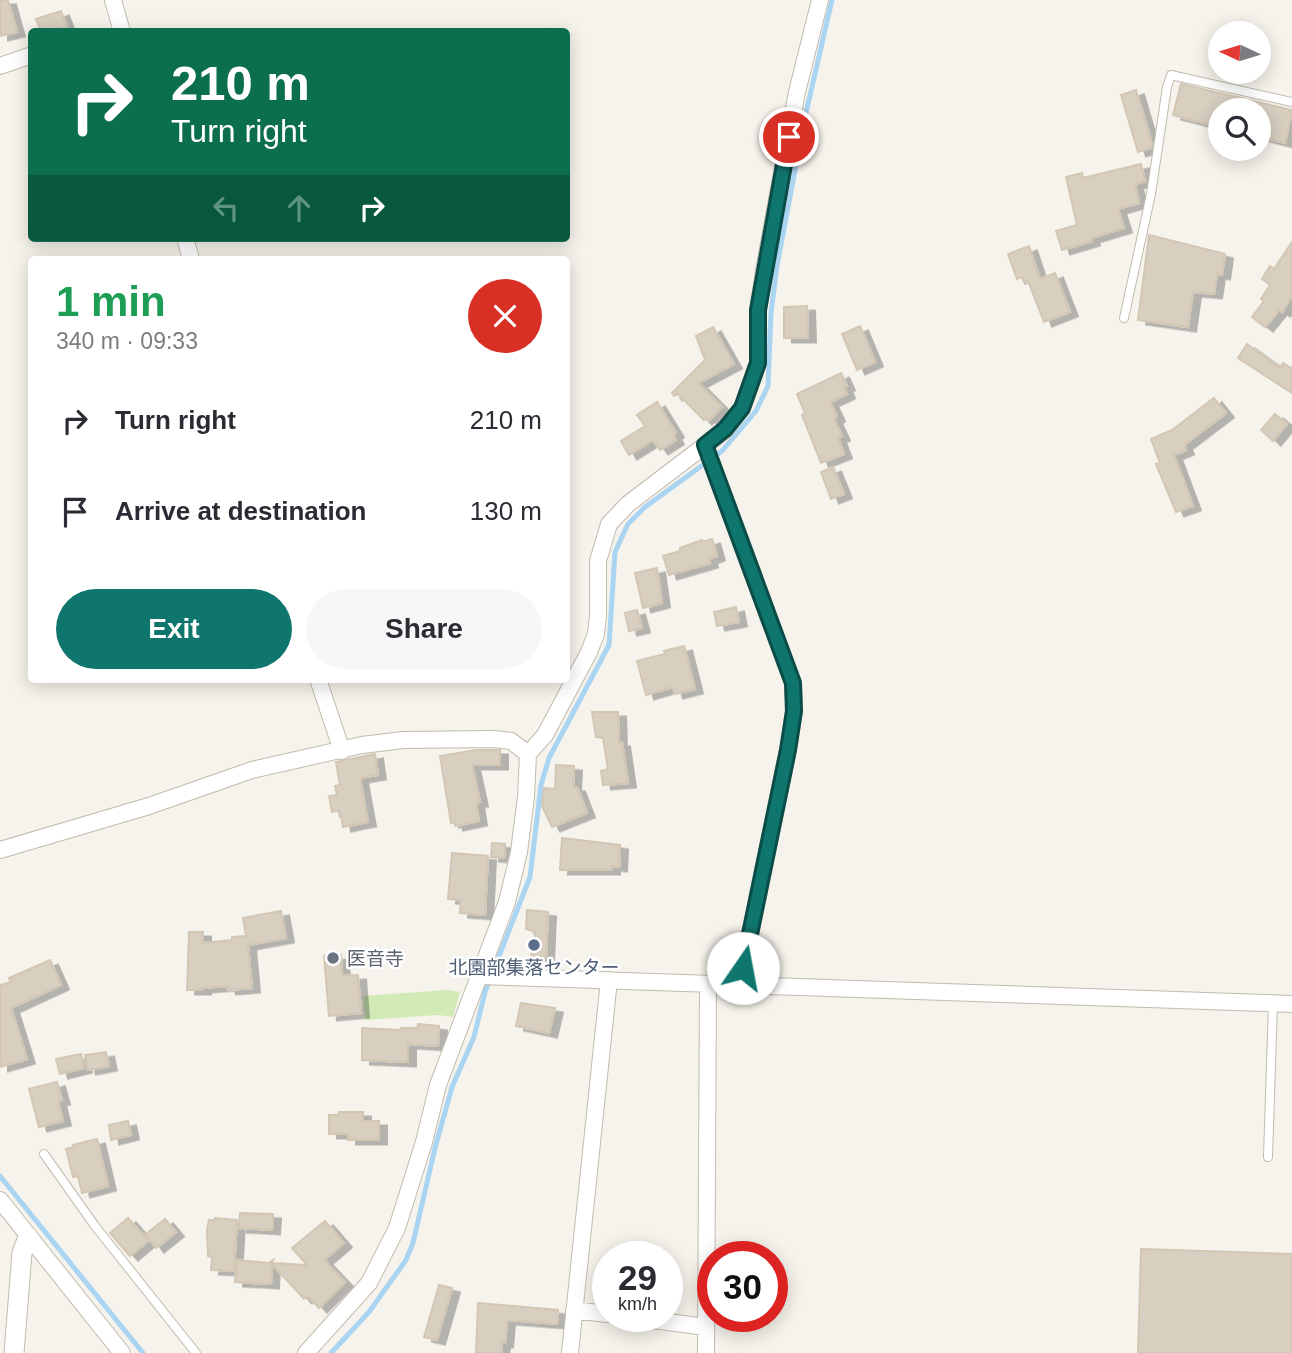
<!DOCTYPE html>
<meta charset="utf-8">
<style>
:root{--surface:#fff;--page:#f7f7f7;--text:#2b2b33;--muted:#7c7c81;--accent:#0f766e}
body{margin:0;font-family:Arial,"Noto Sans JP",sans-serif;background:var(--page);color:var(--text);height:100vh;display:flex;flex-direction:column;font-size:26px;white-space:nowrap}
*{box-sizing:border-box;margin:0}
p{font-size:23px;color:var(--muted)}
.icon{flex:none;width:38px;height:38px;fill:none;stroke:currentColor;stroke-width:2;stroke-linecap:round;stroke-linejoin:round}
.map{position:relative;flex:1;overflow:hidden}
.details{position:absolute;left:28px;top:256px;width:542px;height:427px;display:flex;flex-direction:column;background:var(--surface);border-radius:7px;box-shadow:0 4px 18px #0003}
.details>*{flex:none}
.banner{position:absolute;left:28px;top:28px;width:542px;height:214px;border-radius:7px;box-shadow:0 4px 18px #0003;background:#0b6e4f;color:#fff;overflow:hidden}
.needle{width:46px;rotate:274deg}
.tools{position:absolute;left:1208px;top:21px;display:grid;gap:14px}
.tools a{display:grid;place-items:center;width:63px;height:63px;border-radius:50%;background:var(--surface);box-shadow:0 4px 18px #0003;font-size:35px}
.speed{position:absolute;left:592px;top:1241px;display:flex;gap:14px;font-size:35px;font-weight:700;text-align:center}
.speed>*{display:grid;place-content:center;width:91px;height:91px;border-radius:50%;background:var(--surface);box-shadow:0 4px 18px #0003;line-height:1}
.speed small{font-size:18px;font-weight:400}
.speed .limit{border:10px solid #d22;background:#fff;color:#111}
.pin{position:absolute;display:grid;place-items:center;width:60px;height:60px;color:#fff;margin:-30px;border:4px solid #fff;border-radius:50%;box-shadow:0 2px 7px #0007}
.me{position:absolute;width:77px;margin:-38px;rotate:12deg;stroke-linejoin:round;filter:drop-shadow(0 0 5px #0008)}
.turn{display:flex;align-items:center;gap:24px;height:147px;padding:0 28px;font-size:32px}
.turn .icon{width:91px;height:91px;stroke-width:2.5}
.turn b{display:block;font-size:49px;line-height:60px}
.lanes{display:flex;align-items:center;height:66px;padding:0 28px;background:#0003;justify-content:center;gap:35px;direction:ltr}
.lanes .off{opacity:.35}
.round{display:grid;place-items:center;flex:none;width:74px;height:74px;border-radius:37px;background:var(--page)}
.overview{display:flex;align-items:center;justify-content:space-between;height:119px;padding:0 28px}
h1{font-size:42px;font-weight:700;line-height:52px;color:#1e9e55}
.button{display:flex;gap:14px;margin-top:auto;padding:14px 28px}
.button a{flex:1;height:80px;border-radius:42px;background:var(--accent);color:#fff;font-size:28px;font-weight:700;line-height:80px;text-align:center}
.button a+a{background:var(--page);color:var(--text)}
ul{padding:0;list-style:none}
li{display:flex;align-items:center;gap:21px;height:91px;padding:0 28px}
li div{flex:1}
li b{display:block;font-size:26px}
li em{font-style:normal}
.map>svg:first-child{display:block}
.green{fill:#d2eab5}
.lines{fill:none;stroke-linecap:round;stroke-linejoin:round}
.stream{stroke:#a9d4f2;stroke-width:5}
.building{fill:#d8cfc1;stroke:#d3c7b4;stroke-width:2;filter:url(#shadow)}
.service-casing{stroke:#c2bbae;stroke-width:10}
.minor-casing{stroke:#c2bbae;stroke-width:18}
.tertiary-casing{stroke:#c2bbae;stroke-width:21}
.service{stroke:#fff;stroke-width:8}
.minor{stroke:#fff;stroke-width:16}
.tertiary{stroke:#fff;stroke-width:19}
.route-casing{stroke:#0a4d48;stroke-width:18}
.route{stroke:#0f766e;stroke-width:12}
.service-dot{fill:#5c6f8a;stroke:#fff;stroke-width:2.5}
.worship-dot{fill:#6b7280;stroke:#fff;stroke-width:2.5}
.labels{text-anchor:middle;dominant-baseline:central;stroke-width:5;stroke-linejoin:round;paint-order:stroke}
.worship-label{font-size:19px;fill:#5b616d;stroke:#fff;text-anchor:start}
.service-label{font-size:19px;fill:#4e5e75;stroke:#fff}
</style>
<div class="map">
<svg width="1292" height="1353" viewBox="0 0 1292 1353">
<defs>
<filter id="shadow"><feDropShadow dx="8" dy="4.5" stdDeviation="0" flood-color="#0004"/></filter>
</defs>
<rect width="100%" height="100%" fill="#f6f3ec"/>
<path class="green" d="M 447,990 L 460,992 L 453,1017 L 438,1015 L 365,1020 L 363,996 Z"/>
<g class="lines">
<path class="stream" d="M 0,1176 L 143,1353
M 331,1353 L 369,1312 L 406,1260 L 413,1243 L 435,1148 L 452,1087 L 474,1037 L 485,992 L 530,877 L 541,785 L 549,758 L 609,645 L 615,552 L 628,524 L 645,507 L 722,451 L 756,411 L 768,386 L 771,313 L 777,266 L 805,117 L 832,0"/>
</g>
<path class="building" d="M 0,0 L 8,0 L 17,32 L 0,36 Z
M 61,11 L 67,27 L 53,32 L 41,32 L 36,19 Z
M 1181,84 L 1292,110 L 1285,143 L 1258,136 L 1258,110 L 1220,110 L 1220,127 L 1173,115 Z
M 1136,90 L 1152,144 L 1151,148 L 1138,152 L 1121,95 Z
M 1141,164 L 1145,181 L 1135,184 L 1139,203 L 1118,209 L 1124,228 L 1091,238 L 1092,241 L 1062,250 L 1056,231 L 1077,225 L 1066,177 L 1082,173 L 1083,178 Z
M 1149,235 L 1225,254 L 1222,275 L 1217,274 L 1214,294 L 1193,292 L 1188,327 L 1138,320 Z
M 1292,242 L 1292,296 L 1282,312 L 1279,310 L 1265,327 L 1252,317 L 1264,301 L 1261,299 L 1270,285 L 1262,279 L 1270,266 L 1274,269 Z
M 1029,246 L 1040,279 L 1055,273 L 1070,312 L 1044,322 L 1028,281 L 1024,282 L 1022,277 L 1017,279 L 1008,254 Z
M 807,306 L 808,338 L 784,338 L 784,307 Z
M 860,326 L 875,362 L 857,370 L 842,334 Z
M 713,327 L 734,364 L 698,383 L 722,407 L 709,420 L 707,417 L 704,420 L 678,394 L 674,396 L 672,393 L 705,360 L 696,336 Z
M 1247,344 L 1280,368 L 1283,363 L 1292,369 L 1292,393 L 1238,358 Z
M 841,373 L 847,386 L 844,387 L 847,394 L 830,402 L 837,417 L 834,419 L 842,436 L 838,438 L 844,454 L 821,463 L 802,415 L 805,413 L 797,394 Z
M 1214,398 L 1226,413 L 1184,445 L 1186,450 L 1174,455 L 1193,506 L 1176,512 L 1156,464 L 1160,463 L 1151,439 L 1172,430 Z
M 657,402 L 676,433 L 673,435 L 676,440 L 660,450 L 653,440 L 629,455 L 621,441 L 645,426 L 637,415 Z
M 1275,414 L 1287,424 L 1273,441 L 1261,430 Z
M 833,467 L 844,494 L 831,499 L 821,472 Z
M 712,539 L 717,556 L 709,559 L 710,563 L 669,575 L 663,556 L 680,551 L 680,548 L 702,540 L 702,542 Z
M 657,568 L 662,603 L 643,608 L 635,573 Z
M 736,607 L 739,622 L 717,626 L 714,612 Z
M 637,610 L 642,628 L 629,631 L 625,613 Z
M 684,646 L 695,689 L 675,694 L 673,687 L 646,695 L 637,661 L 665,654 L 664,651 Z
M 592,712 L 618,712 L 619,742 L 622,742 L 628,783 L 603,785 L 601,771 L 608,769 L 603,738 L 596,737 Z
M 476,750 L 500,750 L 500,765 L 472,765 L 480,802 L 476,803 L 479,821 L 455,826 L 454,822 L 451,823 L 440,756 Z
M 375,754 L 378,775 L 360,778 L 368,822 L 343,827 L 340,810 L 332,812 L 329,796 L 337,795 L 335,786 L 340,785 L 336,762 Z
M 556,765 L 574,766 L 573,787 L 577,787 L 587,813 L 552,827 L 542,806 L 544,788 L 555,789 Z
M 562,838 L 620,845 L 619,867 L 612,866 L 612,870 L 560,870 Z
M 492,843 L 505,844 L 504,858 L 491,857 Z
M 452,853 L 488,856 L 485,915 L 460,913 L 461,900 L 448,899 Z
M 527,910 L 548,912 L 546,957 L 531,956 L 536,932 L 526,929 Z
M 281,911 L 286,938 L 248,945 L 252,988 L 228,990 L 227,986 L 203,988 L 203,990 L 187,990 L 189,932 L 203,932 L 203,943 L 232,940 L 232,937 L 246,936 L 243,918 Z
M 341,955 L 342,976 L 358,975 L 361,1013 L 329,1016 L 324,956 Z
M 50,960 L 61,985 L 11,1008 L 27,1059 L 0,1067 L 0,985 L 11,982 L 9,978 Z
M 521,1003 L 555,1008 L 549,1033 L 516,1026 Z
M 418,1024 L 439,1026 L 438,1046 L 408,1044 L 408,1062 L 362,1060 L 362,1028 L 401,1030 L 401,1028 L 417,1028 Z
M 106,1052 L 109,1066 L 88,1070 L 85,1055 Z
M 81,1054 L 84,1068 L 60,1074 L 56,1059 Z
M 57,1082 L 62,1100 L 58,1101 L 63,1121 L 39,1127 L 29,1089 Z
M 339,1112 L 363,1112 L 363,1121 L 379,1121 L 379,1140 L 348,1140 L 348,1134 L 329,1134 L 329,1115 L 338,1115 Z
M 128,1121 L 131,1135 L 111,1140 L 109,1125 Z
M 97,1139 L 108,1186 L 82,1193 L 78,1176 L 73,1177 L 66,1149 L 74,1147 L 73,1145 Z
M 240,1213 L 273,1214 L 272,1230 L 239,1228 Z
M 128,1218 L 148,1241 L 130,1256 L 110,1233 Z
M 215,1218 L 237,1220 L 234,1271 L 211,1270 L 212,1257 L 208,1256 L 207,1230 L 209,1220 L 215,1220 Z
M 165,1219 L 176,1232 L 156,1248 L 146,1234 Z
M 325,1221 L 344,1243 L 324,1260 L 345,1282 L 319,1308 L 308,1296 L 304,1299 L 272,1264 L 271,1284 L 235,1282 L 237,1260 L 269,1263 L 273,1260 L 272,1263 L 307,1265 L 292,1248 Z
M 1141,1249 L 1292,1254 L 1292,1353 L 1138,1353 Z
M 439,1285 L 452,1288 L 437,1340 L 424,1337 Z
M 478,1303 L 558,1310 L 557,1324 L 507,1320 L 505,1343 L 502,1343 L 501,1353 L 476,1353 Z"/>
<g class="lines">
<g class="service-casing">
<path id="service" d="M 1124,318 L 1151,194 L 1167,87 L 1171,75 L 1292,102
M 44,1154 L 95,1226 L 196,1353
M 1268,1157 L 1273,1003"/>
</g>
<g class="minor-casing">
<path id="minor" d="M 113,0 L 122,32
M 0,66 L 32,55
M 185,238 L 191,259
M 705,445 L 793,683 L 794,711 L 788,750 L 743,968 L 733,985
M 318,679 L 342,751
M 0,850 L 149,806 L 252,770 L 362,745 L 403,740 L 494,739 L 511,741 L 528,754
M 479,976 L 1292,1004
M 0,1200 L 122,1353
M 574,1310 L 607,1314
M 623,1316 L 706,1327
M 306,1353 L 369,1283 L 397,1228 L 424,1142 L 438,1085 L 507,902 L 519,852 L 526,797 L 528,754 L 545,735 L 589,652 L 596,634 L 598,616 L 598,561 L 609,524 L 628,504 L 725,430 L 742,408 L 758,363 L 758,310 L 765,265 L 797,92 L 820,0
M 570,1353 L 609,980
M 706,1353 L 708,984"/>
</g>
<g class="tertiary-casing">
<path id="tertiary" d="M 14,1353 L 22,1253 L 28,1237"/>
</g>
<use href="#service" class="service"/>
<use href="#minor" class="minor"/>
<use href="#tertiary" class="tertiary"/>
</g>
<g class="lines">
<g class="route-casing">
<path id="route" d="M 743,968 L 788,750 L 794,711 L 793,683 L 705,445 L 725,429 L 742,408 L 758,363 L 758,310 L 789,137"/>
</g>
<use href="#route" class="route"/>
</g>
<circle class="service-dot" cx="534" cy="945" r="7"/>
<circle class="worship-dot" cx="333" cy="958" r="7"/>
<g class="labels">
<g class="worship-label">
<text x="347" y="958">医音寺</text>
</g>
<g class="service-label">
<text x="534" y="967">北園部集落センター</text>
</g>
</g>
</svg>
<div class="tools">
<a><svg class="needle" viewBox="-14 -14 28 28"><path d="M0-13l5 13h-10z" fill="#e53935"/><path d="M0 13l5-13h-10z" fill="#7c7c81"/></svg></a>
<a><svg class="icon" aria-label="search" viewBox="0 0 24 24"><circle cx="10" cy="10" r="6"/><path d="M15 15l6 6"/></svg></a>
</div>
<div class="speed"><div>29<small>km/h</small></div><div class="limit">30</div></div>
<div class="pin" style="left:789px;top:137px;background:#d93025"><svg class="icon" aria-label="arrive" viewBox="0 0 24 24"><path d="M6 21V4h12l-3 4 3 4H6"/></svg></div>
<svg class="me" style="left:743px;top:968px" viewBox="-20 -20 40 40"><circle r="19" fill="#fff"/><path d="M0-13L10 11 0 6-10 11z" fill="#0f766e"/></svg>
<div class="banner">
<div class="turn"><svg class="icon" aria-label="right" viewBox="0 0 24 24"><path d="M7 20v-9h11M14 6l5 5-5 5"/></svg><div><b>210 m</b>Turn right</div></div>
<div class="lanes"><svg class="icon off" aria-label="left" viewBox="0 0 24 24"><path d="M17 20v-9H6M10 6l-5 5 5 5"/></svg><svg class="icon off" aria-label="ahead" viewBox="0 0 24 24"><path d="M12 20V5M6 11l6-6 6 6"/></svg><svg class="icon" aria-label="right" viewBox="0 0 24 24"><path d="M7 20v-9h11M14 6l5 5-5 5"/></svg></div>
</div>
<section class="details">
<div class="overview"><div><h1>1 min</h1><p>340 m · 09:33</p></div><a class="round" style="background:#d93025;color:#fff"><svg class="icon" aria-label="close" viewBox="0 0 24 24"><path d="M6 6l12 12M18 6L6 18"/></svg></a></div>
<ul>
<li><svg class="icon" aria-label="right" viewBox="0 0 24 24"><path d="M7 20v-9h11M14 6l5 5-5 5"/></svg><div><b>Turn right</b></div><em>210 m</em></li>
<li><svg class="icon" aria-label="arrive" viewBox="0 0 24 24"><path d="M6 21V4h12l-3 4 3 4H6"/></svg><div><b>Arrive at destination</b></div><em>130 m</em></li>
</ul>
<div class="button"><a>Exit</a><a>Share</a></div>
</section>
</div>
